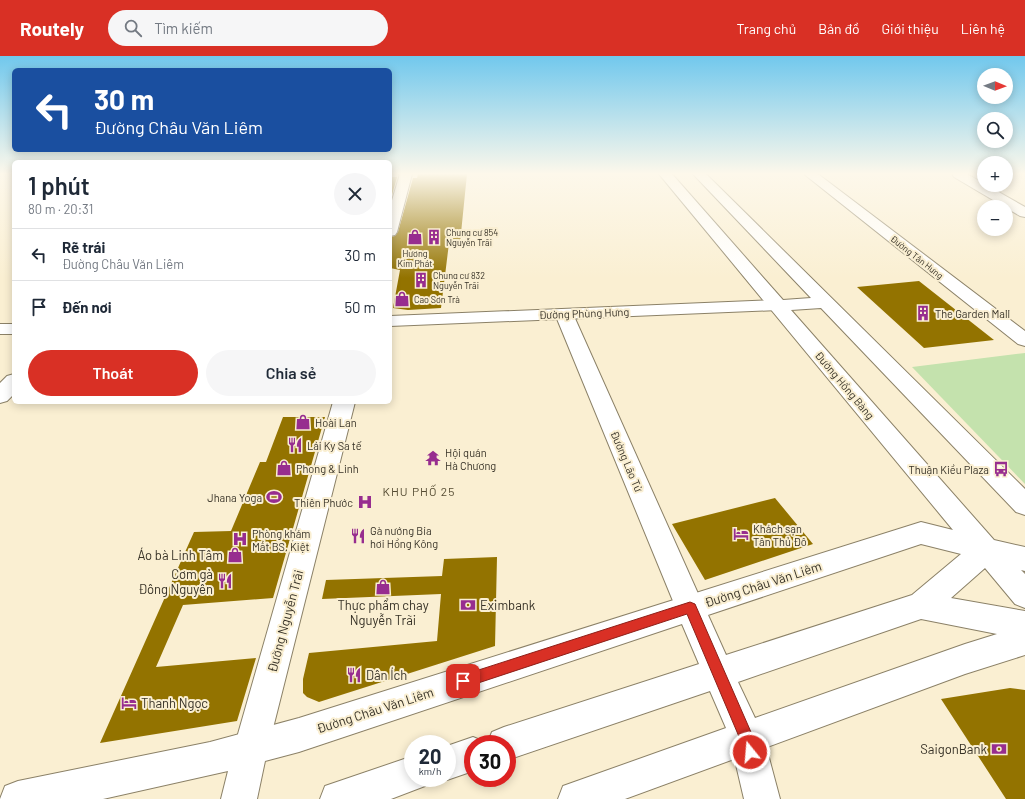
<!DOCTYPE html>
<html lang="vi">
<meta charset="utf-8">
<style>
:root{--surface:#fff;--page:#f6f6f7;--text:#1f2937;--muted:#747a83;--line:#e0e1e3;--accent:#d93025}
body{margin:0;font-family:Barlow,sans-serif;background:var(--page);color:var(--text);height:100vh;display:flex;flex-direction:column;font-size:15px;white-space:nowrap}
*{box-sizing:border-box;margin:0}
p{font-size:13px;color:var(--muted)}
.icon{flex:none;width:22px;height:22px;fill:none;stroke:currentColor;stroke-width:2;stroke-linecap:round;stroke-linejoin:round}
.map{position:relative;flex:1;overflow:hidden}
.side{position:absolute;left:12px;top:104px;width:380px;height:244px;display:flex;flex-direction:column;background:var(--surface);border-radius:6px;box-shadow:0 2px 10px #0003}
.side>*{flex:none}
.guide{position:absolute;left:12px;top:12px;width:380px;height:84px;border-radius:6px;box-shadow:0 2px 10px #0003;background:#1a4fa0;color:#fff;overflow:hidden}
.needle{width:26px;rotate:91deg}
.fabs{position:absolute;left:977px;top:12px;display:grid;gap:8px}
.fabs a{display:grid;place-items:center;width:36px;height:36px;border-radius:50%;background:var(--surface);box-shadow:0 2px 10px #0003;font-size:20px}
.speed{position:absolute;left:404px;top:679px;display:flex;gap:8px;font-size:20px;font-weight:700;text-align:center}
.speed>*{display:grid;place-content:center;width:52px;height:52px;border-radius:50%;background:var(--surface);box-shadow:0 2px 10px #0003;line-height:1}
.speed small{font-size:10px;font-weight:400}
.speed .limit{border:6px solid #d22;background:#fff;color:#111}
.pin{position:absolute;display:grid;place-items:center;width:34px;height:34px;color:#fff;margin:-17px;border-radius:8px;box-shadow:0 2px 6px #0006}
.me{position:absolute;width:44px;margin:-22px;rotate:343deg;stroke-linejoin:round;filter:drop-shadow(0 0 3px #0008)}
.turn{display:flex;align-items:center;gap:14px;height:84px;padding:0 16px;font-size:18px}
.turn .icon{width:52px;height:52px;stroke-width:2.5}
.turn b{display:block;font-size:28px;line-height:34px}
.round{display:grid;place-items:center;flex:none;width:42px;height:42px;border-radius:21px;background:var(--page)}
.overview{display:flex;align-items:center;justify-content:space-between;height:68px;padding:0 16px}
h1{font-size:24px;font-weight:600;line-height:30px}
.button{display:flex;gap:8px;margin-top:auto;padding:8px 16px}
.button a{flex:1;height:46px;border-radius:24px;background:var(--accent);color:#fff;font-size:16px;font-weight:600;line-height:46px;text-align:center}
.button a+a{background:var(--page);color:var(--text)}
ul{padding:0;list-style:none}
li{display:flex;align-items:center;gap:12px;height:52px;padding:0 16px;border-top:1px solid var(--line)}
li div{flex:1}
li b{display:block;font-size:15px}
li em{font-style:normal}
header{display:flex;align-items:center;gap:24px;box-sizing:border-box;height:56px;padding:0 20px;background:var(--accent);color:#fff}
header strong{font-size:19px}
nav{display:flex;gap:22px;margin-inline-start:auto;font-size:14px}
.search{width:280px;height:36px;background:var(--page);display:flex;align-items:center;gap:10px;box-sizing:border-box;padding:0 14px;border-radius:22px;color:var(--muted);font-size:15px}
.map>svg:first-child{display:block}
.green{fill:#c4e2ad}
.building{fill:#937300}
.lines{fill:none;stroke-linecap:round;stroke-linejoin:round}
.street-casing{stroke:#8b8167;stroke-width:2}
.secondary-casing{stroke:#8b8167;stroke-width:2}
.primary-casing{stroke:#8b8167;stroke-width:2}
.street{fill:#fff;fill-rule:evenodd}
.secondary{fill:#fff;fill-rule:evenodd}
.primary{fill:#fff;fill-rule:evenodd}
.route{fill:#d93025;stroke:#8d1f18}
.labels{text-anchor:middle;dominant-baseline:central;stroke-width:4;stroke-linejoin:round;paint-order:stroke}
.far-poi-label{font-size:9px;fill:#373227;stroke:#faefd2;text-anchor:start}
.far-street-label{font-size:9px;fill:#373227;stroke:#faefd2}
.street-label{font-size:11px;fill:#373227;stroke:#faefd2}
.poi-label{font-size:11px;fill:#373227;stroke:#faefd2;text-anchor:start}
.neighbourhood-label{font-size:12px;letter-spacing:1px;fill:#554c33;stroke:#faefd2}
.near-poi-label{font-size:13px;fill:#373227;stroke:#faefd2;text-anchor:end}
.near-street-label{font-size:13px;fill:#373227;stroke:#faefd2}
</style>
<header>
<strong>Routely</strong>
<div class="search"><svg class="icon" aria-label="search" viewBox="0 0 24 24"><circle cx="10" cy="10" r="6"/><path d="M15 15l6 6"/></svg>Tìm kiếm</div>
<nav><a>Trang chủ</a><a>Bản đồ</a><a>Giới thiệu</a><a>Liên hệ</a></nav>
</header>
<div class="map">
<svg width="1025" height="743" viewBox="0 0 1025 743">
<rect width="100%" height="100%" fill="#faefd2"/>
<path class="green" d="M 1025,297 L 1025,428 L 912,311 Z"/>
<path class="building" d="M 418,118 L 467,118 L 460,187 L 449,187 L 441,252 L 408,254 L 393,252 L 400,214 L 390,212 L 390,181 L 395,180 L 398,176 L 413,122 L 417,122 Z
M 390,121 L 397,121 L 390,146 Z
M 919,225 L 994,284 L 924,292 L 857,231 Z
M 283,361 L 325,361 L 273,542 L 183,549 L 156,611 L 256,602 L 237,665 L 100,687 L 194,476 L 231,475 L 260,406 L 266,406 Z
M 775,442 L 813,488 L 705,524 L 672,468 Z
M 497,501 L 495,590 L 319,646 L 307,641 L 303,637 L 303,623 L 309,597 L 437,585 L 441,538 L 322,543 L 326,524 L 442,520 L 444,503 Z
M 1010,632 L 1025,634 L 1025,743 L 1006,743 L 941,643 Z"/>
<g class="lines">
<g class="street-casing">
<path id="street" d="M 804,118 L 818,118 L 1025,275 L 1025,290 L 1018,288 Z
M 952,118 L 967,118 L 1025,151 L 1025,161 L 1020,160 L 954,121 Z
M 564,253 L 570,254 L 573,258 L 700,542 L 704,552 L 700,562 L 690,566 L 680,562 L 555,258 L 558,254 Z
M 747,666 L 759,671 L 764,683 L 780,743 L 744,743 L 730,683 L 735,671 Z"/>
</g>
<g class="secondary-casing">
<path id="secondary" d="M 400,118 L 412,118 L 397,176 L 395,179 L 390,180 L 390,151 Z
M 778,244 L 784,245 L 787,249 L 784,253 L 778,254 L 390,270 L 390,260 Z
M 0,268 L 14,268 L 14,278 L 0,278 Z
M 14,318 L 14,338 L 7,345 L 0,347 L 0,327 L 7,320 Z
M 333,346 L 355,346 L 268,692 L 263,704 L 251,709 L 239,704 L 234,692 Z"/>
</g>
<g class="primary-casing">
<path id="primary" d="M 659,118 L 672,118 L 783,244 L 811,242 L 693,118 L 706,118 L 1025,433 L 1025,459 L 1016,456 L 821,252 L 791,254 L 994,484 L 1025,491 L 1025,515 L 1021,514 L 1025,518 L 1025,552 L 1015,548 L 985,512 L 951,542 L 1025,555 L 1025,599 L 965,618 L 759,694 L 747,700 L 745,699 L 625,743 L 558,743 L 563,730 L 726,672 L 710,635 L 507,704 L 507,688 L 487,688 L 492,676 L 504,671 L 699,608 L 682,568 L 299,696 L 265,705 L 257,743 L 221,743 L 228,715 L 103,743 L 0,743 L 5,730 L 18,725 L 210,686 L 299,662 L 921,466 L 953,474 ZM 921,488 L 961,498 L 912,539 L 726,599 L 708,559 ZM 921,563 L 997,578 L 965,588 L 755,662 L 738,626 Z
M 473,681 L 485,686 L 486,688 L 473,688 L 473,715 L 447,724 L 441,722 L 447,722 L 447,690 Z
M 413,700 L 413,722 L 429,722 L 425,730 L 391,743 L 320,743 L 325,730 Z"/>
</g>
<use href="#street" class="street"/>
<use href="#secondary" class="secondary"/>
<use href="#primary" class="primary"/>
</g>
<linearGradient id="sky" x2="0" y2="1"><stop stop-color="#71c8ed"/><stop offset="0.53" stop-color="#fdf8eb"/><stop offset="1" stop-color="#fdf8eb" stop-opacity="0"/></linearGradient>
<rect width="1025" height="222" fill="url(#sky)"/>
<path class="route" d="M 690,546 L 695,548 L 754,683 L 757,696 L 755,701 L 750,703 L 745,701 L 740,683 L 687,558 L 463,632 L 459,630 L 457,625 L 459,621 L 463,619 Z"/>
<defs>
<g id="shop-bare" transform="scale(1.2)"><path d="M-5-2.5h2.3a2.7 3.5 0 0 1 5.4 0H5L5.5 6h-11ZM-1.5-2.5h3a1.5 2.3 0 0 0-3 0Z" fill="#972d8f" stroke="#faefd2" stroke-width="2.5" paint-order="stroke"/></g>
<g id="building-bare" transform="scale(1.2)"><path d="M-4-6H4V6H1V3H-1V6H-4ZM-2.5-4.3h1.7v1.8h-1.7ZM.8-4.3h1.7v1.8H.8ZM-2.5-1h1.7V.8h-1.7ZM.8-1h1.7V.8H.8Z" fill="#972d8f" stroke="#faefd2" stroke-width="2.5" paint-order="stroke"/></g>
<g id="restaurant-bare" transform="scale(1.2)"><path d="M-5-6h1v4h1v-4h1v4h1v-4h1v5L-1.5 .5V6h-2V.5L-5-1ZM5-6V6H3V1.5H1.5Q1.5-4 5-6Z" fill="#972d8f" stroke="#faefd2" stroke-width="2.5" paint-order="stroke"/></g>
<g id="temple-bare" transform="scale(1.2)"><path d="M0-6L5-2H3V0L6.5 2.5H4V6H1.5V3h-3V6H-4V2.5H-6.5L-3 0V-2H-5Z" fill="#972d8f" stroke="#faefd2" stroke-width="2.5" paint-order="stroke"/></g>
<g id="bus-bare" transform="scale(1.2)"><path d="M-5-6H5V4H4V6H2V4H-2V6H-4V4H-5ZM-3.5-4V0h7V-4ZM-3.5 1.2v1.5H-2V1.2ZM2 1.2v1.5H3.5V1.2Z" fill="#972d8f" stroke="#faefd2" stroke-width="2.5" paint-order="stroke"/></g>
<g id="stadium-bare" transform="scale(1.2)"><path d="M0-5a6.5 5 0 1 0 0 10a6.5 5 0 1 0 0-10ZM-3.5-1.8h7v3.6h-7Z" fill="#972d8f" stroke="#faefd2" stroke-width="2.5" paint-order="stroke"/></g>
<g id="hospital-bare" transform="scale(1.2)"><path d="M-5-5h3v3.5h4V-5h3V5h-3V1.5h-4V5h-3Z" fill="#972d8f" stroke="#faefd2" stroke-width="2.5" paint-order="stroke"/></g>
<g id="hotel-bare" transform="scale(1.2)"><path d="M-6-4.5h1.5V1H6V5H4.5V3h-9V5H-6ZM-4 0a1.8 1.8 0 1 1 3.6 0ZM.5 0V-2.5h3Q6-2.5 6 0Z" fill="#972d8f" stroke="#faefd2" stroke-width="2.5" paint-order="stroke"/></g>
<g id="bank-bare" transform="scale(1.2)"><path d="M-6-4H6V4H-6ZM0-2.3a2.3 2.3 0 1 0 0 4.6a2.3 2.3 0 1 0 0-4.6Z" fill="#972d8f" stroke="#faefd2" stroke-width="2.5" paint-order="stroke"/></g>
</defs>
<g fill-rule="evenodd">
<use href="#shop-bare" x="415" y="181"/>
<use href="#building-bare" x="434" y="181"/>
<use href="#building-bare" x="421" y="224"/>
<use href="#shop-bare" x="402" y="243"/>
<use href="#building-bare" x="923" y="257"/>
<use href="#shop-bare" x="303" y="366"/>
<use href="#restaurant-bare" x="295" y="389"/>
<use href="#temple-bare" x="433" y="402"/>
<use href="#shop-bare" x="284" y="412"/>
<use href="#bus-bare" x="1001" y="413"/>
<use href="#stadium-bare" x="274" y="441"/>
<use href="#hospital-bare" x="365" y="446"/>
<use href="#hotel-bare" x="741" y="478"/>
<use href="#restaurant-bare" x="358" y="480"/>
<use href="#hospital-bare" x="240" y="483"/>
<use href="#shop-bare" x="235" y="499"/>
<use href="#restaurant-bare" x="225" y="525"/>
<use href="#shop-bare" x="383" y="531"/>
<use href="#bank-bare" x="468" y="549"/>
<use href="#restaurant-bare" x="354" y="619"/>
<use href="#hotel-bare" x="129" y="647"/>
<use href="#bank-bare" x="999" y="693"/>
</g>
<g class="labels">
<g class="far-poi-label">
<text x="446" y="176">Chung cư 854<tspan x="446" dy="10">Nguyễn Trãi</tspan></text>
<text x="415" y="197" text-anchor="middle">Hương<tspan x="415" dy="10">Kim Phát</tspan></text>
<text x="433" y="219">Chung cư 832<tspan x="433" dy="10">Nguyễn Trãi</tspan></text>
<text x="414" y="243">Cao Sơn Trà</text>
</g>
<g class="far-street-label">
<text transform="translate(917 201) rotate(38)">Đường Tân Hưng</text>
</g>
<g class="street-label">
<text transform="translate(584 257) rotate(-2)">Đường Phùng Hưng</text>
<text transform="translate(845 329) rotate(50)">Đường Hồng Bàng</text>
<text transform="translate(627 405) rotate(67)">Đường Lão Tử</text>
</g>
<g class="poi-label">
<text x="935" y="257">The Garden Mall</text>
<text x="315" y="366">Hoài Lan</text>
<text x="307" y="389">Lái Ky Sa tế</text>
<text x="445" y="396">Hội quán<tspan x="445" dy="13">Hà Chương</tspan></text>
<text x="296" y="412">Phong &amp; Linh</text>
<text x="989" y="413" text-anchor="end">Thuận Kiều Plaza</text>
<text x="262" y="441" text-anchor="end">Jhana Yoga</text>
<text x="353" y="446" text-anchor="end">Thiên Phước</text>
<text x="753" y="472">Khách sạn<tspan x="753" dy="13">Tân Thủ Đô</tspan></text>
<text x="370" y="474">Gà nướng Bia<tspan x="370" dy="13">hơi Hồng Kông</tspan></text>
<text x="252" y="477">Phòng khám<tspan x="252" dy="13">Mắt BS. Kiệt</tspan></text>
</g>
<g class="neighbourhood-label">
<text x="419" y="435">KHU PHỐ 25</text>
</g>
<g class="near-poi-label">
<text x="223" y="499">Áo bà Linh Tâm</text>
<text x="213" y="518">Cơm gà<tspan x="213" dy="15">Đông Nguyên</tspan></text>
<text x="383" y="549" text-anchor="middle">Thực phẩm chay<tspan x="383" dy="15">Nguyễn Trãi</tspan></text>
<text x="480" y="549" text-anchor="start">Eximbank</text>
<text x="366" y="619" text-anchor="start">Dân Ích</text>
<text x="141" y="647" text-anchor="start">Thanh Ngọc</text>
<text x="987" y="693">SaigonBank</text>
</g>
<g class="near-street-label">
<text transform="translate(763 528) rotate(-18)">Đường Châu Văn Liêm</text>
<text transform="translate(285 565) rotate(-75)">Đường Nguyễn Trãi</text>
<text transform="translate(375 654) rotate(-18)">Đường Châu Văn Liêm</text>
</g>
</g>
</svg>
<div class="fabs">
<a><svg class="needle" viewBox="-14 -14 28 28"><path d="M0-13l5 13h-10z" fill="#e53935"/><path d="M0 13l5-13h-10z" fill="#747a83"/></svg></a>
<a><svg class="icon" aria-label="search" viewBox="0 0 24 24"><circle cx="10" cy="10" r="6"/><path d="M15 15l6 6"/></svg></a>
<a>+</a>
<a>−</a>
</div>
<div class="speed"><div>20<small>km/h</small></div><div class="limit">30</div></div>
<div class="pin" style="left:463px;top:625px;background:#d93025"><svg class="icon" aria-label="arrive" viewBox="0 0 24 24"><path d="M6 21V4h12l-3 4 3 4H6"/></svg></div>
<svg class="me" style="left:750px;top:696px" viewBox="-20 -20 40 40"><circle r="17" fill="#d93025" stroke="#fff" stroke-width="3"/><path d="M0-11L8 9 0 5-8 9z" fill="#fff"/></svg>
<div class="guide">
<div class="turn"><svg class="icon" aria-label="left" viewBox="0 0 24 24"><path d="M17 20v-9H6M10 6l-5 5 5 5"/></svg><div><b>30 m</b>Đường Châu Văn Liêm</div></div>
</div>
<section class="side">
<div class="overview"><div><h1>1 phút</h1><p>80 m · 20:31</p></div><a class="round"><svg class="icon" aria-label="close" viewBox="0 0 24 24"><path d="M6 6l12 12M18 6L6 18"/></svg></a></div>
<ul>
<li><svg class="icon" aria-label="left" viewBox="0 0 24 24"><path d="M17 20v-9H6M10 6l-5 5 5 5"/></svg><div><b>Rẽ trái</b><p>Đường Châu Văn Liêm</p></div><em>30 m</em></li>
<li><svg class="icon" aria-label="arrive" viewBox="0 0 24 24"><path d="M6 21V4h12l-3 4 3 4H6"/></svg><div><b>Đến nơi</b></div><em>50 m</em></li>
</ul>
<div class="button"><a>Thoát</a><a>Chia sẻ</a></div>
</section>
</div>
